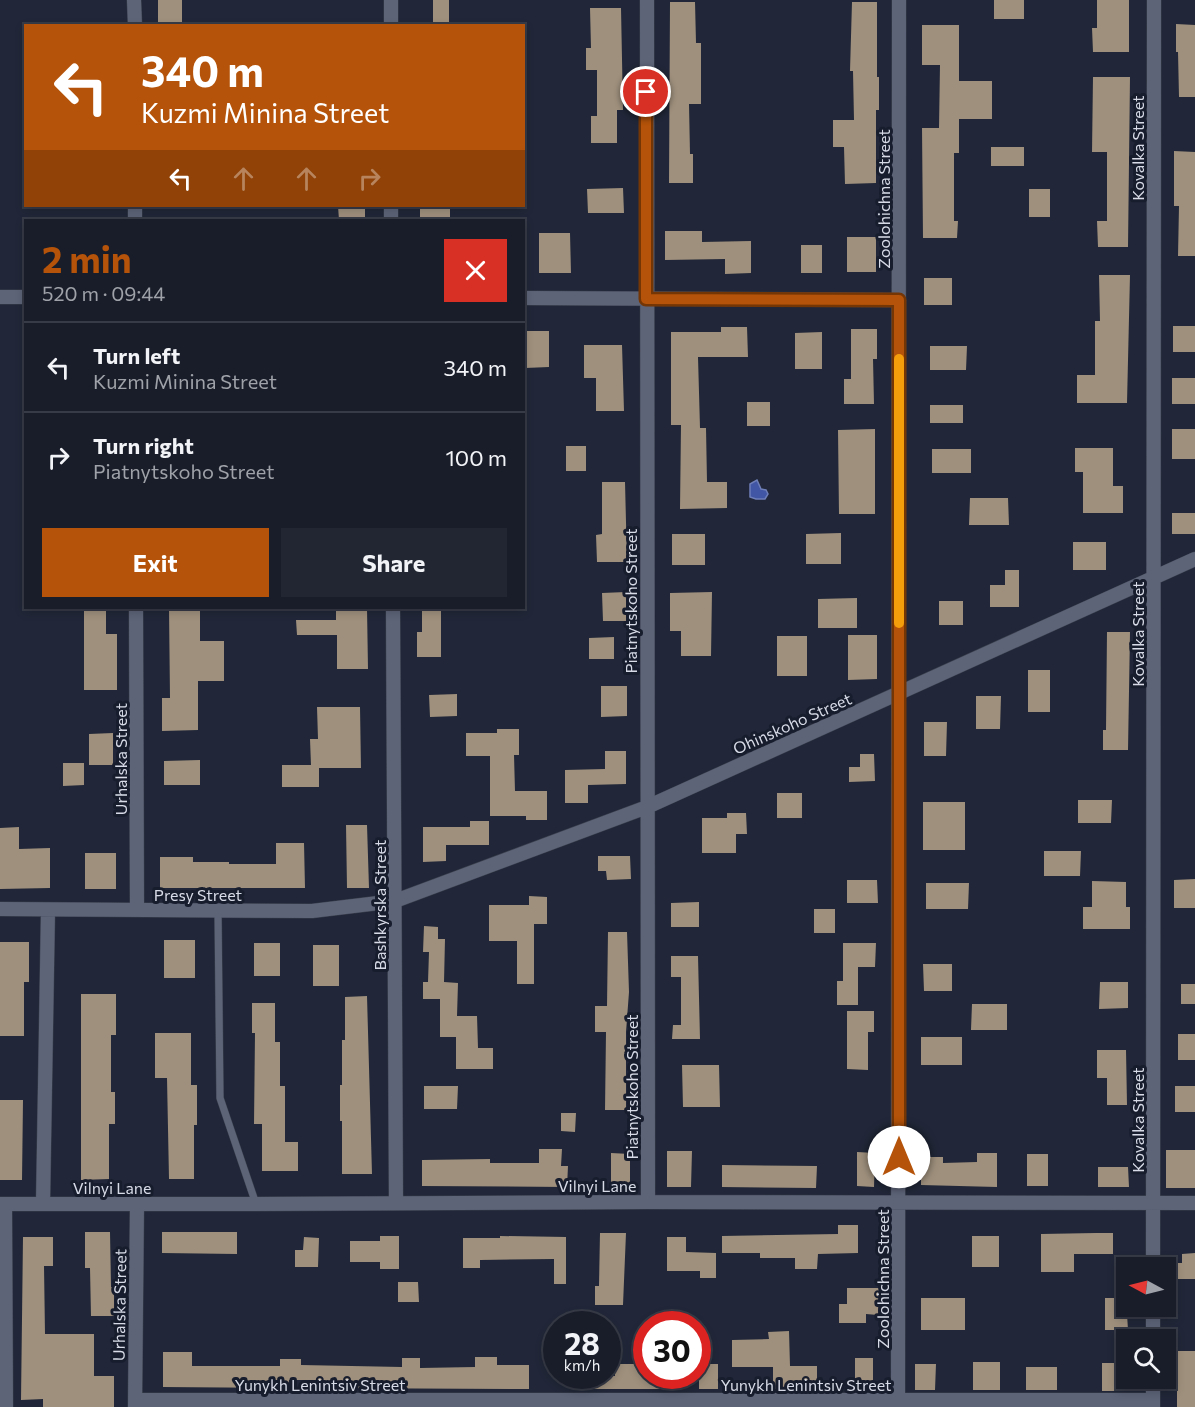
<!DOCTYPE html>
<meta charset="utf-8">
<style>
:root{--surface:#191d2a;--page:#222632;--text:#f1f3f6;--muted:#9fa2a8;--line:#373b47;--accent:#b45309}
body{margin:0;font-family:Commissioner,sans-serif;background:var(--page);color:var(--text);height:100vh;display:flex;flex-direction:column;font-size:22px;white-space:nowrap}
*{box-sizing:border-box;margin:0}
p{font-size:20px;color:var(--muted)}
.icon{flex:none;width:33px;height:33px;fill:none;stroke:currentColor;stroke-width:2;stroke-linecap:round;stroke-linejoin:round}
.map{position:relative;flex:1;overflow:hidden}
.side{position:absolute;left:24px;top:219px;width:501px;height:390px;display:flex;flex-direction:column;background:var(--surface);border-radius:0px;box-shadow:0 3px 9px #0003,0 0 0 2px var(--line)}
.side>*{flex:none}
.hud{position:absolute;left:24px;top:24px;width:501px;height:183px;border-radius:0px;box-shadow:0 3px 9px #0003,0 0 0 2px var(--line);background:#b45309;color:#fff;overflow:hidden}
.needle{width:39px;rotate:277deg}
.fabs{position:absolute;left:1116px;top:1257px;display:grid;gap:12px}
.fabs a{display:grid;place-items:center;width:60px;height:60px;border-radius:0px;background:var(--surface);box-shadow:0 3px 9px #0003,0 0 0 2px var(--line);font-size:30px}
.speed{position:absolute;left:543px;top:1311px;display:flex;gap:12px;font-size:30px;font-weight:700;text-align:center}
.speed>*{display:grid;place-content:center;width:78px;height:78px;border-radius:50%;background:var(--surface);box-shadow:0 3px 9px #0003,0 0 0 2px var(--line);line-height:1}
.speed small{font-size:15px;font-weight:400}
.speed .limit{border:9px solid #d22;background:#fff;color:#111}
.pin{position:absolute;display:grid;place-items:center;width:51px;height:51px;color:#fff;margin:-26px;border:3px solid #fff;border-radius:50%;box-shadow:0 2px 6px #0007}
.me{position:absolute;width:66px;margin:-33px;rotate:0deg;stroke-linejoin:round;filter:drop-shadow(0 0 4px #0008)}
.turn{display:flex;align-items:center;gap:21px;height:126px;padding:0 18px;font-size:27px}
.turn .icon{width:78px;height:78px;stroke-width:2.5}
.turn b{display:block;font-size:42px;line-height:51px}
.lanes{display:flex;align-items:center;height:57px;padding:0 18px;background:#0003;justify-content:center;gap:30px;direction:ltr}
.lanes .off{opacity:.35}
.round{display:grid;place-items:center;flex:none;width:63px;height:63px;border-radius:0px;background:var(--page)}
.overview{display:flex;align-items:center;justify-content:space-between;height:102px;padding:0 18px}
h1{font-size:36px;font-weight:700;line-height:45px;color:var(--accent)}
.button{display:flex;gap:12px;margin-top:auto;padding:12px 18px}
.button a{flex:1;height:69px;border-radius:0px;background:var(--accent);color:#fff;font-size:24px;font-weight:700;line-height:69px;text-align:center}
.button a+a{background:var(--page);color:var(--text)}
ul{padding:0;list-style:none}
li{display:flex;align-items:center;gap:18px;height:90px;padding:0 18px;border-top:2px solid var(--line)}
li div{flex:1}
li b{display:block;font-size:22px}
li em{font-style:normal}
.map>svg:first-child{display:block}
.water{fill:#4156a4;stroke:#6e7eb8;stroke-width:1.5}
.building{fill:#9f907d}
.lines{fill:none;stroke-linecap:round;stroke-linejoin:round}
.lane-casing{stroke:#3c414f;stroke-width:8}
.street-casing{stroke:#3c414f;stroke-width:15}
.lane{stroke:#5d6478;stroke-width:7}
.street{stroke:#5d6478;stroke-width:14}
.route-casing{stroke:#753606;stroke-width:15}
.route{stroke:#b45309;stroke-width:10}
.slow{stroke:#f59e0b;stroke-width:10}
.labels{text-anchor:middle;dominant-baseline:central;stroke-width:6;stroke-linejoin:round;paint-order:stroke}
.street-label{font-size:16px;fill:#d7dbe7;stroke:#181d2e}
</style>
<div class="map">
<svg width="1195" height="1407" viewBox="0 0 1195 1407">
<rect width="100%" height="100%" fill="#212738"/>
<path class="water" d="M 757,480 L 761,489 L 766,490 L 768,494 L 765,499 L 756,499 L 750,497 L 750,484 Z"/>
<path class="building" d="M 158,0 L 182,0 L 182,26 L 158,26 Z
M 433,0 L 449,0 L 449,26 L 433,26 Z
M 994,0 L 1024,0 L 1024,19 L 994,19 Z
M 1097,0 L 1129,0 L 1129,52 L 1093,52 L 1092,28 L 1097,28 Z
M 670,2 L 695,2 L 696,43 L 701,43 L 701,104 L 689,104 L 690,154 L 693,154 L 693,183 L 669,183 Z
M 852,2 L 877,2 L 877,77 L 879,77 L 879,110 L 876,110 L 876,183 L 845,184 L 844,147 L 833,147 L 833,120 L 854,120 L 853,71 L 850,71 Z
M 590,8 L 621,8 L 623,110 L 617,110 L 617,143 L 591,143 L 591,116 L 597,116 L 597,70 L 586,70 L 586,48 L 591,48 Z
M 1176,24 L 1195,25 L 1195,97 L 1179,97 L 1178,52 L 1176,52 Z
M 922,25 L 959,25 L 959,81 L 992,81 L 992,119 L 959,119 L 959,153 L 954,153 L 954,221 L 958,221 L 957,238 L 923,238 L 922,128 L 939,128 L 940,65 L 922,65 Z
M 1093,77 L 1130,77 L 1128,247 L 1098,247 L 1097,221 L 1107,221 L 1107,152 L 1092,152 Z
M 991,147 L 1024,147 L 1024,166 L 991,166 Z
M 1174,151 L 1195,152 L 1195,256 L 1178,256 L 1179,206 L 1174,206 Z
M 623,188 L 624,213 L 588,213 L 587,189 Z
M 1029,189 L 1050,189 L 1050,217 L 1029,217 Z
M 338,206 L 365,206 L 365,220 L 339,220 Z
M 420,206 L 450,206 L 450,220 L 420,220 Z
M 665,231 L 702,231 L 702,242 L 751,241 L 751,273 L 725,274 L 725,259 L 665,260 Z
M 539,233 L 570,233 L 571,273 L 539,273 Z
M 847,237 L 876,237 L 876,272 L 847,272 Z
M 801,245 L 822,245 L 822,273 L 801,273 Z
M 1099,275 L 1130,275 L 1127,403 L 1077,403 L 1077,375 L 1095,375 L 1095,321 L 1100,321 Z
M 924,278 L 952,278 L 952,305 L 924,305 Z
M 1173,326 L 1195,326 L 1195,352 L 1173,352 Z
M 721,327 L 747,327 L 748,357 L 698,357 L 700,428 L 706,428 L 707,482 L 727,482 L 727,508 L 680,509 L 681,425 L 671,425 L 671,332 L 721,332 Z
M 851,329 L 877,329 L 877,359 L 873,359 L 874,404 L 844,404 L 844,379 L 851,379 Z
M 525,331 L 549,331 L 549,367 L 525,368 Z
M 822,332 L 822,369 L 795,369 L 795,333 Z
M 584,345 L 622,345 L 624,411 L 596,411 L 596,378 L 584,378 Z
M 930,346 L 967,346 L 966,370 L 930,370 Z
M 1172,378 L 1195,378 L 1195,404 L 1172,404 Z
M 747,402 L 770,402 L 770,426 L 747,426 Z
M 930,405 L 963,405 L 963,423 L 930,423 Z
M 875,429 L 875,514 L 839,514 L 838,430 Z
M 1172,429 L 1195,429 L 1195,459 L 1172,459 Z
M 566,446 L 586,446 L 586,471 L 566,471 Z
M 1075,448 L 1113,448 L 1113,486 L 1123,486 L 1123,513 L 1083,513 L 1083,472 L 1075,472 Z
M 932,449 L 971,449 L 971,473 L 932,473 Z
M 602,482 L 625,482 L 627,562 L 597,562 L 596,535 L 602,534 Z
M 970,498 L 1008,498 L 1009,525 L 969,525 Z
M 1172,513 L 1195,513 L 1195,534 L 1172,534 Z
M 841,533 L 841,564 L 806,564 L 806,534 Z
M 672,534 L 705,534 L 705,565 L 672,565 Z
M 1073,542 L 1106,542 L 1106,570 L 1073,570 Z
M 1005,570 L 1019,570 L 1019,607 L 990,607 L 990,585 L 1005,585 Z
M 626,592 L 626,621 L 603,621 L 602,593 Z
M 712,592 L 711,656 L 681,656 L 681,631 L 670,631 L 670,593 Z
M 857,598 L 857,628 L 818,628 L 818,599 Z
M 939,601 L 963,601 L 963,625 L 939,625 Z
M 84,608 L 106,608 L 106,634 L 117,634 L 117,690 L 84,690 Z
M 169,608 L 200,608 L 200,641 L 224,641 L 224,681 L 198,681 L 198,730 L 162,731 L 162,698 L 170,698 Z
M 336,608 L 367,608 L 368,669 L 337,669 L 337,635 L 297,635 L 296,620 L 336,620 Z
M 422,608 L 441,608 L 441,657 L 417,657 L 417,632 L 422,632 Z
M 1107,632 L 1130,632 L 1128,750 L 1103,750 L 1103,730 L 1106,730 Z
M 848,635 L 877,635 L 877,679 L 848,680 Z
M 777,636 L 807,636 L 807,676 L 777,676 Z
M 614,637 L 614,659 L 589,659 L 589,638 Z
M 1028,670 L 1050,670 L 1050,712 L 1028,712 Z
M 601,686 L 627,686 L 627,716 L 601,717 Z
M 457,694 L 457,716 L 430,717 L 429,695 Z
M 976,696 L 1001,696 L 1000,729 L 976,729 Z
M 317,707 L 360,707 L 361,768 L 319,768 L 319,787 L 282,787 L 282,765 L 311,765 L 310,739 L 318,739 Z
M 924,722 L 947,722 L 946,756 L 924,756 Z
M 497,729 L 519,729 L 519,755 L 514,755 L 515,791 L 547,791 L 547,820 L 526,820 L 526,816 L 490,816 L 490,756 L 466,756 L 466,733 L 497,733 Z
M 113,733 L 113,765 L 89,765 L 89,734 Z
M 605,751 L 626,751 L 626,784 L 588,785 L 588,803 L 565,803 L 565,770 L 605,769 Z
M 860,754 L 874,754 L 875,781 L 849,782 L 849,767 L 860,767 Z
M 200,760 L 200,785 L 164,785 L 164,761 Z
M 63,763 L 84,763 L 84,785 L 63,786 Z
M 777,793 L 802,793 L 802,818 L 777,818 Z
M 1078,800 L 1112,800 L 1111,823 L 1078,823 Z
M 923,802 L 965,802 L 965,850 L 923,850 Z
M 727,813 L 746,813 L 747,834 L 736,834 L 736,853 L 702,853 L 702,818 L 727,818 Z
M 470,821 L 489,821 L 489,845 L 446,845 L 446,861 L 423,862 L 423,827 L 470,827 Z
M 346,825 L 367,825 L 369,888 L 347,888 Z
M 19,827 L 19,849 L 50,848 L 50,888 L 0,889 L 0,828 Z
M 276,843 L 304,843 L 305,888 L 160,888 L 160,857 L 193,857 L 193,862 L 229,862 L 229,864 L 276,864 Z
M 1044,851 L 1081,851 L 1080,876 L 1044,876 Z
M 85,853 L 116,853 L 116,889 L 85,889 Z
M 598,856 L 630,856 L 631,879 L 607,880 L 606,871 L 598,871 Z
M 1195,879 L 1195,908 L 1174,908 L 1174,880 Z
M 847,880 L 877,880 L 878,903 L 847,903 Z
M 1092,881 L 1126,882 L 1126,907 L 1130,907 L 1130,929 L 1083,929 L 1083,907 L 1092,907 Z
M 926,883 L 969,883 L 968,909 L 926,909 Z
M 529,896 L 547,897 L 547,924 L 534,924 L 534,984 L 517,984 L 517,941 L 489,941 L 489,905 L 529,905 Z
M 699,902 L 699,927 L 671,927 L 671,903 Z
M 814,909 L 835,909 L 835,933 L 814,933 Z
M 424,926 L 438,927 L 438,939 L 445,939 L 444,982 L 458,983 L 457,1016 L 477,1016 L 478,1048 L 493,1048 L 493,1069 L 456,1069 L 456,1037 L 440,1037 L 440,999 L 423,999 L 423,982 L 428,982 L 429,952 L 423,952 Z
M 608,932 L 627,932 L 629,992 L 626,1032 L 626,1110 L 605,1110 L 606,1032 L 595,1032 L 595,1006 L 607,1006 Z
M 164,940 L 195,940 L 195,978 L 164,978 Z
M 0,942 L 29,942 L 29,982 L 24,982 L 24,1036 L 0,1036 Z
M 254,943 L 280,943 L 280,976 L 254,976 Z
M 843,943 L 876,943 L 875,967 L 858,967 L 858,1005 L 837,1005 L 837,981 L 843,981 Z
M 313,945 L 339,945 L 339,986 L 313,986 Z
M 671,956 L 698,956 L 700,1039 L 672,1039 L 673,1025 L 681,1025 L 681,977 L 671,977 Z
M 923,964 L 952,964 L 952,991 L 924,991 Z
M 1100,982 L 1128,982 L 1128,1008 L 1099,1009 Z
M 1181,984 L 1195,984 L 1195,1004 L 1181,1004 Z
M 81,994 L 116,994 L 116,1035 L 111,1035 L 111,1092 L 115,1092 L 115,1124 L 109,1124 L 109,1179 L 81,1180 Z
M 367,996 L 372,1174 L 342,1174 L 342,1121 L 340,1121 L 340,1085 L 342,1085 L 342,1040 L 345,1040 L 345,997 Z
M 252,1003 L 275,1003 L 275,1042 L 280,1042 L 280,1086 L 285,1086 L 285,1142 L 298,1142 L 298,1171 L 262,1171 L 262,1124 L 254,1124 L 255,1033 L 252,1033 Z
M 972,1004 L 1007,1004 L 1007,1030 L 971,1030 Z
M 847,1011 L 874,1011 L 874,1032 L 868,1032 L 868,1070 L 847,1069 Z
M 155,1033 L 191,1033 L 191,1085 L 197,1085 L 197,1125 L 194,1125 L 194,1179 L 169,1179 L 167,1078 L 155,1078 Z
M 1178,1034 L 1195,1034 L 1195,1060 L 1178,1060 Z
M 921,1037 L 962,1037 L 962,1065 L 921,1065 Z
M 1097,1050 L 1126,1050 L 1127,1105 L 1107,1105 L 1107,1078 L 1097,1078 Z
M 682,1065 L 719,1065 L 720,1107 L 683,1107 Z
M 424,1086 L 458,1086 L 457,1109 L 424,1109 Z
M 1175,1086 L 1195,1086 L 1195,1112 L 1175,1112 Z
M 0,1100 L 23,1100 L 22,1180 L 0,1180 Z
M 561,1113 L 576,1113 L 575,1132 L 561,1131 Z
M 539,1149 L 562,1149 L 561,1166 L 568,1166 L 567,1187 L 422,1186 L 422,1160 L 490,1159 L 490,1163 L 539,1163 Z
M 1166,1150 L 1195,1150 L 1195,1188 L 1166,1188 Z
M 667,1151 L 692,1151 L 691,1187 L 667,1187 Z
M 857,1152 L 875,1153 L 874,1187 L 857,1186 Z
M 611,1153 L 630,1154 L 630,1185 L 611,1185 Z
M 977,1153 L 997,1153 L 997,1187 L 921,1185 L 921,1157 L 943,1157 L 943,1163 L 977,1162 Z
M 1027,1154 L 1048,1154 L 1048,1186 L 1027,1186 Z
M 722,1165 L 817,1166 L 816,1188 L 722,1187 Z
M 1098,1167 L 1128,1167 L 1129,1187 L 1098,1187 Z
M 838,1225 L 858,1225 L 858,1253 L 818,1254 L 817,1269 L 795,1269 L 795,1258 L 760,1258 L 760,1253 L 722,1253 L 722,1236 L 838,1234 Z
M 85,1232 L 110,1232 L 111,1287 L 114,1287 L 114,1316 L 91,1316 L 90,1268 L 85,1268 Z
M 162,1232 L 237,1232 L 237,1254 L 162,1253 Z
M 600,1233 L 626,1233 L 623,1305 L 595,1305 L 595,1286 L 599,1286 Z
M 1096,1233 L 1113,1233 L 1113,1254 L 1074,1254 L 1074,1272 L 1041,1272 L 1041,1234 Z
M 380,1236 L 399,1236 L 399,1269 L 380,1269 L 380,1262 L 350,1262 L 350,1241 L 380,1241 Z
M 500,1236 L 566,1237 L 566,1284 L 554,1284 L 554,1259 L 480,1260 L 480,1268 L 463,1268 L 463,1238 L 500,1238 Z
M 972,1236 L 999,1236 L 999,1267 L 972,1267 Z
M 23,1237 L 53,1237 L 53,1266 L 44,1266 L 45,1334 L 94,1334 L 94,1376 L 114,1376 L 114,1407 L 43,1407 L 43,1399 L 21,1400 Z
M 304,1237 L 319,1238 L 318,1267 L 295,1267 L 295,1250 L 303,1250 Z
M 667,1237 L 686,1237 L 686,1252 L 716,1253 L 716,1278 L 700,1278 L 700,1271 L 667,1271 Z
M 1195,1253 L 1195,1279 L 1175,1279 L 1175,1263 L 1182,1263 L 1182,1254 Z
M 398,1282 L 418,1282 L 419,1302 L 398,1302 Z
M 847,1288 L 879,1288 L 878,1315 L 866,1314 L 866,1323 L 839,1323 L 839,1304 L 847,1304 Z
M 921,1298 L 965,1298 L 965,1330 L 921,1330 Z
M 1105,1298 L 1126,1298 L 1128,1330 L 1105,1330 Z
M 789,1331 L 790,1366 L 817,1366 L 817,1389 L 773,1389 L 773,1367 L 732,1367 L 732,1340 L 769,1339 L 768,1332 Z
M 1177,1351 L 1195,1351 L 1195,1407 L 1177,1407 Z
M 163,1352 L 192,1352 L 192,1366 L 280,1366 L 280,1359 L 301,1359 L 301,1365 L 402,1367 L 402,1358 L 420,1358 L 420,1368 L 475,1367 L 475,1357 L 497,1357 L 497,1365 L 529,1365 L 529,1389 L 320,1388 L 320,1380 L 289,1380 L 289,1388 L 163,1387 Z
M 855,1358 L 873,1358 L 873,1389 L 855,1389 Z
M 973,1362 L 1000,1362 L 1000,1390 L 973,1390 Z
M 1102,1363 L 1126,1363 L 1126,1391 L 1102,1391 Z
M 615,1364 L 642,1364 L 642,1376 L 670,1376 L 669,1389 L 575,1389 L 575,1376 L 615,1376 Z
M 699,1364 L 718,1364 L 718,1389 L 699,1389 Z
M 915,1364 L 936,1364 L 935,1390 L 915,1390 Z
M 1026,1367 L 1057,1367 L 1057,1390 L 1026,1390 Z"/>
<g class="lines">
<g class="lane-casing">
<path id="lane" d="M 218,911 L 220,1098 L 256,1204"/>
</g>
<g class="street-casing">
<path id="street" d="M 134,0 L 135,26
M 391,0 L 391,26
M 647,0 L 648,1202
M 135,206 L 135,220
M 391,206 L 391,220
M 0,297 L 26,297
M 524,298 L 899,300
M 136,608 L 137,910
M 393,608 L 396,1203
M 0,909 L 312,911 L 395,901 L 647,807 L 1195,559
M 0,1204 L 256,1204 L 648,1202 L 1195,1203
M 5,1204 L 6,1407
M 43,1204 L 48,910
M 1153,1268 L 1154,0
M 1153,1340 L 1153,1306
M 1153,1378 L 1153,1407
M 135,1400 L 1153,1400
M 135,1407 L 137,1204
M 898,1407 L 899,0"/>
</g>
<use href="#lane" class="lane"/>
<use href="#street" class="street"/>
</g>
<g class="lines">
<g class="route-casing">
<path id="route" d="M 646,92 L 646,299 L 899,300 L 899,1157"/>
</g>
<use href="#route" class="route"/>
<path class="slow" d="M 899,623 L 899,359"/>
</g>
<g class="labels">
<g class="street-label">
<text transform="translate(1137 148) rotate(-90)">Kovalka Street</text>
<text transform="translate(883 199) rotate(-90)">Zoolohichna Street</text>
<text transform="translate(630 601) rotate(-90)">Piatnytskoho Street</text>
<text transform="translate(1137 634) rotate(-90)">Kovalka Street</text>
<text transform="translate(792 723) rotate(-24)">Ohinskoho Street</text>
<text transform="translate(120 759) rotate(-90)">Urhalska Street</text>
<text x="198" y="894">Presy Street</text>
<text transform="translate(379 905) rotate(-90)">Bashkyrska Street</text>
<text transform="translate(631 1087) rotate(-90)">Piatnytskoho Street</text>
<text transform="translate(1137 1120) rotate(-90)">Kovalka Street</text>
<text x="597" y="1185">Vilnyi Lane</text>
<text x="112" y="1187">Vilnyi Lane</text>
<text transform="translate(882 1279) rotate(-90)">Zoolohichna Street</text>
<text transform="translate(119 1305) rotate(-89)">Urhalska Street</text>
<text x="320" y="1384">Yunykh Lenintsiv Street</text>
<text x="806" y="1384">Yunykh Lenintsiv Street</text>
</g>
</g>
</svg>
<div class="fabs">
<a><svg class="needle" viewBox="-14 -14 28 28"><path d="M0-13l5 13h-10z" fill="#e53935"/><path d="M0 13l5-13h-10z" fill="#9fa2a8"/></svg></a>
<a><svg class="icon" aria-label="search" viewBox="0 0 24 24"><circle cx="10" cy="10" r="6"/><path d="M15 15l6 6"/></svg></a>
</div>
<div class="speed"><div>28<small>km/h</small></div><div class="limit">30</div></div>
<div class="pin" style="left:646px;top:92px;background:#d93025"><svg class="icon" aria-label="arrive" viewBox="0 0 24 24"><path d="M6 21V4h12l-3 4 3 4H6"/></svg></div>
<svg class="me" style="left:899px;top:1157px" viewBox="-20 -20 40 40"><circle r="19" fill="#fff"/><path d="M0-13L10 11 0 6-10 11z" fill="#b45309"/></svg>
<div class="hud">
<div class="turn"><svg class="icon" aria-label="left" viewBox="0 0 24 24"><path d="M17 20v-9H6M10 6l-5 5 5 5"/></svg><div><b>340 m</b>Kuzmi Minina Street</div></div>
<div class="lanes"><svg class="icon" aria-label="left" viewBox="0 0 24 24"><path d="M17 20v-9H6M10 6l-5 5 5 5"/></svg><svg class="icon off" aria-label="ahead" viewBox="0 0 24 24"><path d="M12 20V5M6 11l6-6 6 6"/></svg><svg class="icon off" aria-label="ahead" viewBox="0 0 24 24"><path d="M12 20V5M6 11l6-6 6 6"/></svg><svg class="icon off" aria-label="right" viewBox="0 0 24 24"><path d="M7 20v-9h11M14 6l5 5-5 5"/></svg></div>
</div>
<section class="side">
<div class="overview"><div><h1>2 min</h1><p>520 m · 09:44</p></div><a class="round" style="background:#d93025;color:#fff"><svg class="icon" aria-label="close" viewBox="0 0 24 24"><path d="M6 6l12 12M18 6L6 18"/></svg></a></div>
<ul>
<li><svg class="icon" aria-label="left" viewBox="0 0 24 24"><path d="M17 20v-9H6M10 6l-5 5 5 5"/></svg><div><b>Turn left</b><p>Kuzmi Minina Street</p></div><em>340 m</em></li>
<li><svg class="icon" aria-label="right" viewBox="0 0 24 24"><path d="M7 20v-9h11M14 6l5 5-5 5"/></svg><div><b>Turn right</b><p>Piatnytskoho Street</p></div><em>100 m</em></li>
</ul>
<div class="button"><a>Exit</a><a>Share</a></div>
</section>
</div>
